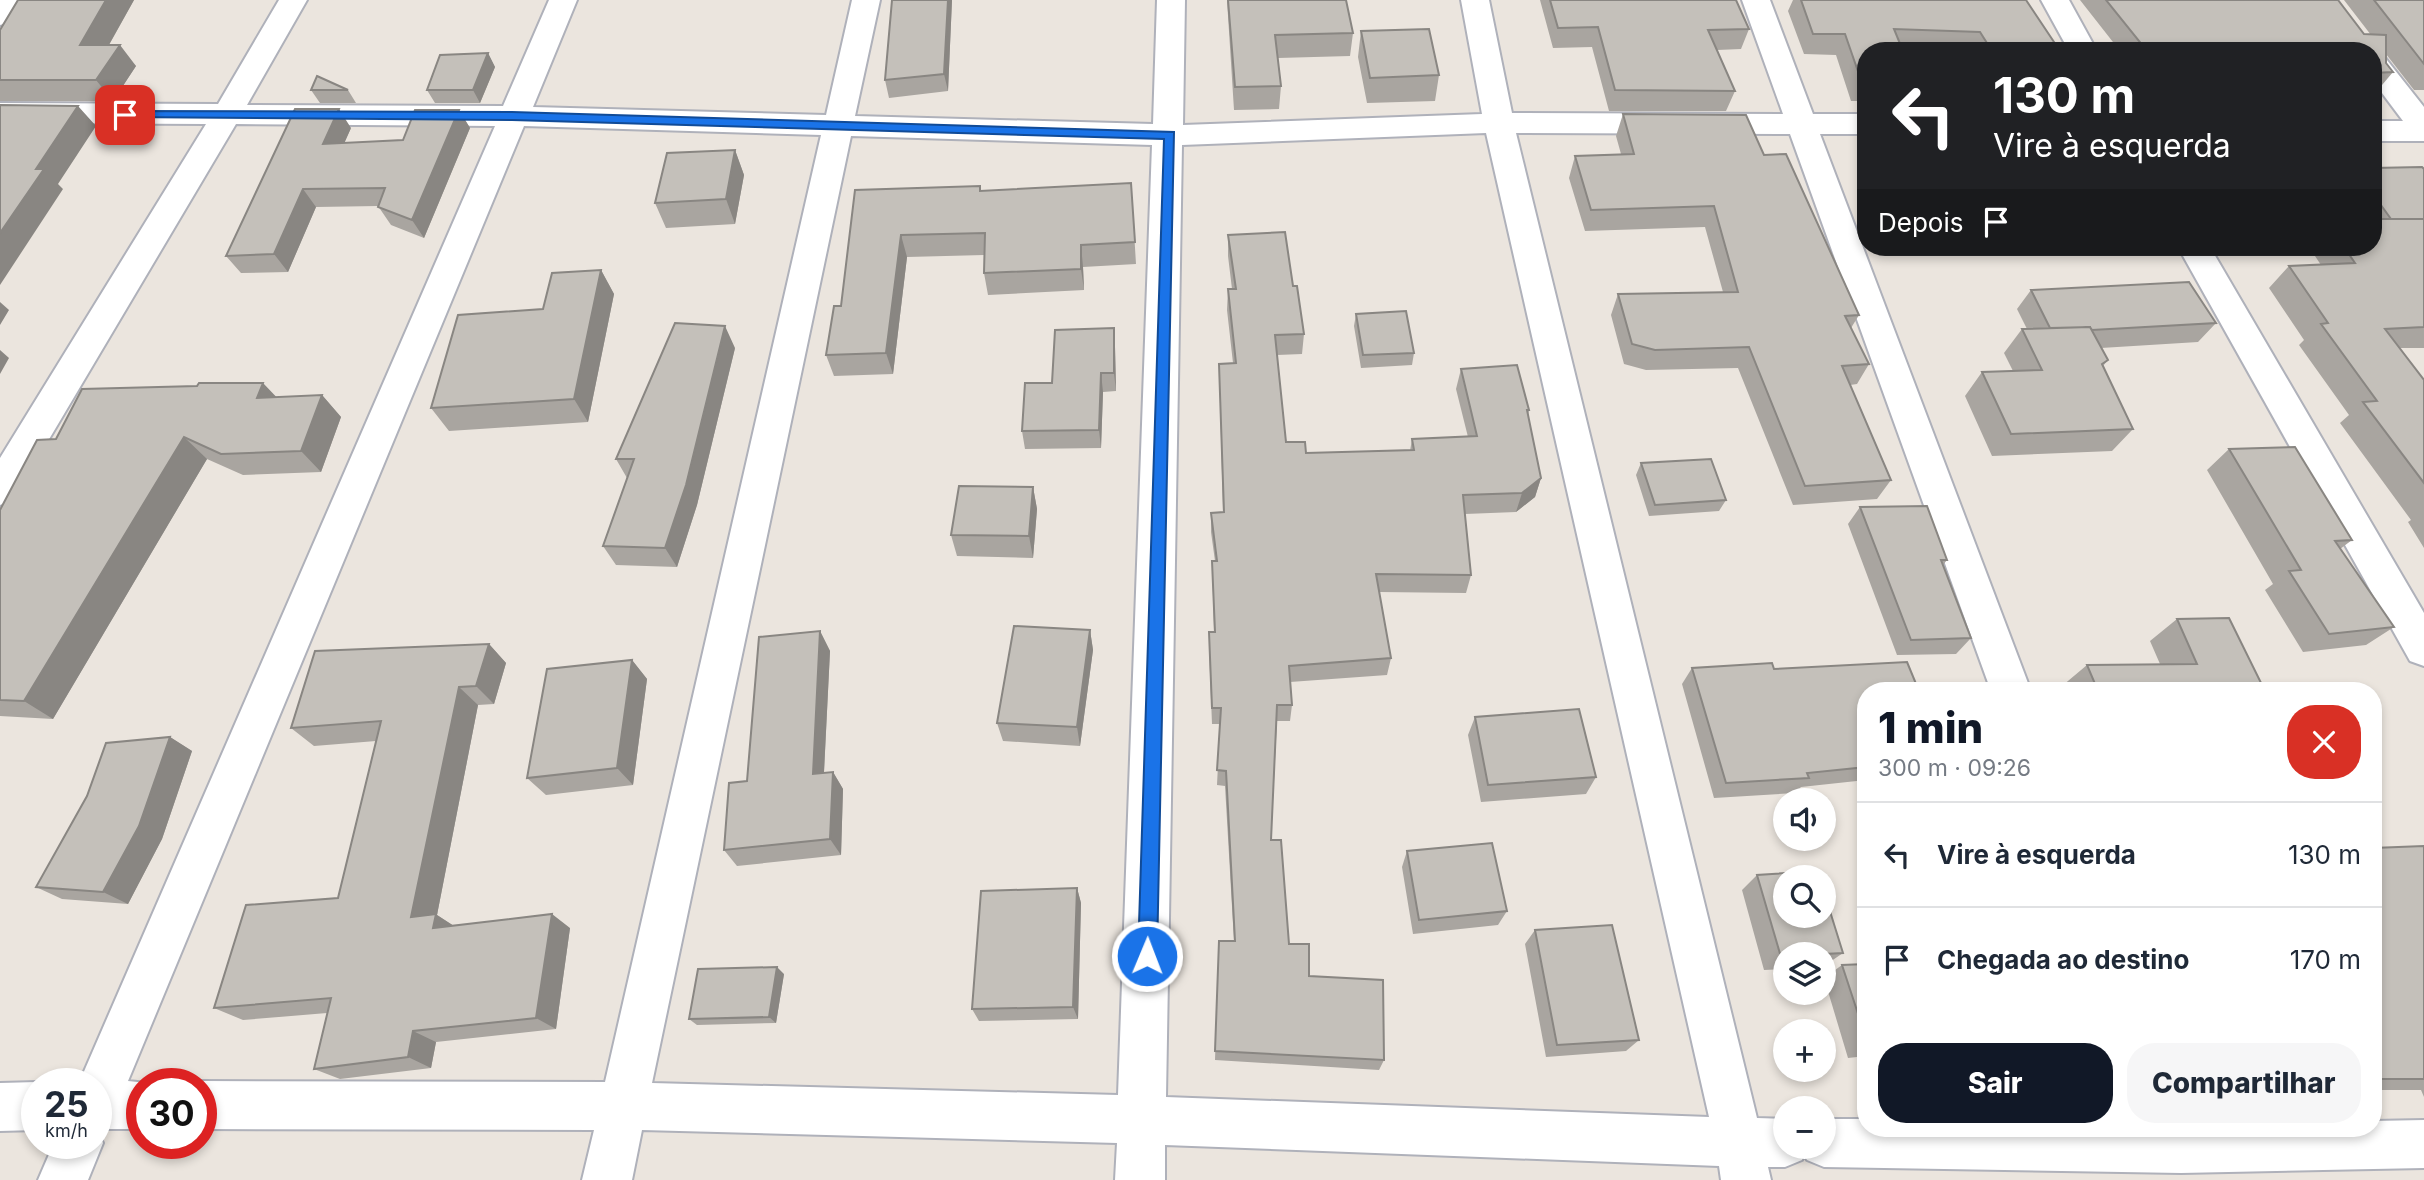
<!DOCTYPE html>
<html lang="pt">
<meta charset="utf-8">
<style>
:root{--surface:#fff;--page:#f6f6f7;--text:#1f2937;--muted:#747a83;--line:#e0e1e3;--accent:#111827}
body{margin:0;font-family:Inter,sans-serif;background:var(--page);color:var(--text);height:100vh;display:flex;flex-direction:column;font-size:26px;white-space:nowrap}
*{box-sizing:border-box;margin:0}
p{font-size:23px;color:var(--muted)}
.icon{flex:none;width:38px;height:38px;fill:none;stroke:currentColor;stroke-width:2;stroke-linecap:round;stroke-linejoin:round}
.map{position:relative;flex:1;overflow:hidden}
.drawer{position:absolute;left:1857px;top:682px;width:525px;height:455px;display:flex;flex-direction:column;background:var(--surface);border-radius:28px;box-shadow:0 4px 10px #0003}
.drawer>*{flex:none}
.banner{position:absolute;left:1857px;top:42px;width:525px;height:214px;border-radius:28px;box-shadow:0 4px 10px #0003;background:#202124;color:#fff;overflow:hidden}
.tools{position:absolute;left:1773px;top:788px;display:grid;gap:14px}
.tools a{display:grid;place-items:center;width:63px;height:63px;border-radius:50%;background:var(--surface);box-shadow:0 4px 10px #0003;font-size:35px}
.speed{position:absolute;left:21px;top:1068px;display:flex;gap:14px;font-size:35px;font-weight:700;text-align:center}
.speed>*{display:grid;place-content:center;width:91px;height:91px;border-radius:50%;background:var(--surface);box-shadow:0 4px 10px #0003;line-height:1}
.speed small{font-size:18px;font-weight:400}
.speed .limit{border:10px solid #d22;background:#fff;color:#111}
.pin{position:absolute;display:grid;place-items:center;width:60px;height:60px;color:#fff;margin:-30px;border-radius:14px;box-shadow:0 4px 10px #0006}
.me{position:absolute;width:77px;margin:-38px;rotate:1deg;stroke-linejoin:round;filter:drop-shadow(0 0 5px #0008)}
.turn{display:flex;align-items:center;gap:24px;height:147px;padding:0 21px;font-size:32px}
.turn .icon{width:91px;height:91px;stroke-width:2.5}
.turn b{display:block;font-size:49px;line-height:60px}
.then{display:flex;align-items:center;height:66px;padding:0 21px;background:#0003;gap:14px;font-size:26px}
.round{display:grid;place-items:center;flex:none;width:74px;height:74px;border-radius:28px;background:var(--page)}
.headline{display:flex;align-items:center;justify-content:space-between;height:119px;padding:0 21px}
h1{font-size:42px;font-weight:800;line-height:52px;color:var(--accent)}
.primary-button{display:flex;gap:14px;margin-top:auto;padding:14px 21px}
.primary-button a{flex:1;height:80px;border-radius:28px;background:var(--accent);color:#fff;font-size:28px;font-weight:800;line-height:80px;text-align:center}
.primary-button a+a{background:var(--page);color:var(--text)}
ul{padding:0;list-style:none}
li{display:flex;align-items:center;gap:21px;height:105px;padding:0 21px;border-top:2px solid var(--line)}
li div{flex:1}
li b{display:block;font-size:26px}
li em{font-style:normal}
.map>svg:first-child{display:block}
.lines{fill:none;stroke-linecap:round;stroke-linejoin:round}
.minor-casing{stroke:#afb1ba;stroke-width:4}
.minor{fill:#fff;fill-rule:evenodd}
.wall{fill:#a9a5a0}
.shaded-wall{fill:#898682}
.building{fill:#c4c0ba;stroke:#898682;stroke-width:2}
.route{fill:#1a73e8;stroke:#114b97;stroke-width:2}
</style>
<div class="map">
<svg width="2424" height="1180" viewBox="0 0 2424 1180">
<rect width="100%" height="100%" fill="#ebe5de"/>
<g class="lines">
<g class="minor-casing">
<path id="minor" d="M 0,0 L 26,0 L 10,22 L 0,25 Z
M 279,0 L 307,0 L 247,105 L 503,106 L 549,0 L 577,0 L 533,107 L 826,115 L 852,0 L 880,0 L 855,116 L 1153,124 L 1157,0 L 1185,0 L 1183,125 L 1482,114 L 1461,0 L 1489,0 L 1512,113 L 1783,114 L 1742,0 L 1770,0 L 1813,114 L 1866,114 L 1866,134 L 1820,134 L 2031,691 L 1991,691 L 1790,134 L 1516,133 L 1757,1118 L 1785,1119 L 1785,1146 L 1824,1146 L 1824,1119 L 1866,1119 L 1866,1129 L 2373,1129 L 2373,1121 L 2424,1120 L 2424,1168 L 2181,1173 L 1824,1167 L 1807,1160 L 1804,1155 L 1802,1160 L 1785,1167 L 1768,1167 L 1771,1180 L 1721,1180 L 1719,1166 L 1165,1145 L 1165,1180 L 1115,1180 L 1117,1143 L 642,1130 L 632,1180 L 582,1180 L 594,1130 L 201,1129 L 201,1083 L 196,1083 L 201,1081 L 605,1082 L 821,135 L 524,126 L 128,1081 L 147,1083 L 142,1083 L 142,1129 L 97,1129 L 103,1143 L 88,1180 L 38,1180 L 54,1143 L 96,1143 L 96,1083 L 79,1083 L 495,126 L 236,124 L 13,500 L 0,505 L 0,458 L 206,124 L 0,123 L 0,103 L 218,104 ZM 1486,133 L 1709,1117 L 1166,1097 L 1182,145 ZM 851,136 L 1152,145 L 1118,1095 L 652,1083 Z
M 2041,0 L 2069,0 L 2097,51 L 2069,51 Z
M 2373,52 L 2383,55 L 2424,107 L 2424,141 L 2373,141 L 2373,121 L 2403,121 L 2373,81 Z
M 2178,247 L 2210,247 L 2424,613 L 2424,666 L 2410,661 Z
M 37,1082 L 40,1083 L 37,1083 L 37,1130 L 0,1131 L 0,1083 Z"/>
</g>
<use href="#minor" class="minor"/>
</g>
<path class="wall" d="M 18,0 L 134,0 L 109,45 L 136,66 L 113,101 L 0,101 L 0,30 Z
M 952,0 L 948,91 L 889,98 L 885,80 Z
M 1227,0 L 1346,0 L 1353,33 L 1350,56 L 1278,58 L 1281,86 L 1279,109 L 1234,110 Z
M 1540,0 L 1736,0 L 1749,29 L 1741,49 L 1717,50 L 1735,91 L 1726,111 L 1609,111 L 1592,47 L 1553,48 Z
M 1793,0 L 2026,0 L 2060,51 L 1866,51 L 1866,101 L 1851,101 L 1836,55 L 1804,54 L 1788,11 Z
M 2080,0 L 2338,0 L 2364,34 L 2371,35 L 2344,0 L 2424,0 L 2424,90 L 2414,90 L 2386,54 L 2386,63 L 2393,72 L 2377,91 L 2373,91 L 2373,51 L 2120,51 Z
M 1361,31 L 1439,75 L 1435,101 L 1367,103 L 1358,57 Z
M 488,53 L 495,67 L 480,103 L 435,103 L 427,90 Z
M 311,90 L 348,90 L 356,103 L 320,103 Z
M 459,110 L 470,128 L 424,238 L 391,225 L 378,206 L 316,207 L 288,272 L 241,273 L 226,256 L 351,128 L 344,143 L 403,140 Z
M 1623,114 L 1764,155 L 1859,315 L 1851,328 L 1869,364 L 1857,384 L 1850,385 L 1891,480 L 1877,499 L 1793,505 L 1738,368 L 1646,370 L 1624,364 L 1611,315 L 1618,294 L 1723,292 L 1705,227 L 1585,231 L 1569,178 L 1575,156 L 1621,154 L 1616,136 Z
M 735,150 L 744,175 L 735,224 L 666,228 L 655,203 Z
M 2373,168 L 2424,169 L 2424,348 L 2400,348 L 2424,380 L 2424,548 L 2408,522 L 2411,520 L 2340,423 L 2349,415 L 2299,345 L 2304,340 L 2269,288 L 2289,266 L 2321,265 L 2309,247 L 2373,247 Z
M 1131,183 L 1136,264 L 1083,267 L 1084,290 L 988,295 L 984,273 L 984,255 L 907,257 L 893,374 L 834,376 L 826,355 L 841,306 L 855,190 L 981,191 Z
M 1228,235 L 1293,286 L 1304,334 L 1302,354 L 1277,355 L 1286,442 L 1306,453 L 1410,451 L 1412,439 L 1468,437 L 1456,389 L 1461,369 L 1529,410 L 1528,415 L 1541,478 L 1535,497 L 1516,512 L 1465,514 L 1471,575 L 1466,593 L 1379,592 L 1391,658 L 1387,675 L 1290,682 L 1292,705 L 1290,721 L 1277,721 L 1271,840 L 1289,944 L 1309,976 L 1384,1060 L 1379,1070 L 1215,1060 L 1219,941 L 1234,941 L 1225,786 L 1217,785 L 1220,724 L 1212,724 L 1209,649 L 1209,632 L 1214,632 L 1212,561 L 1215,561 L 1211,532 L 1211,513 L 1223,512 L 1219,364 L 1233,363 L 1227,310 L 1228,289 L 1232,289 L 1228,256 Z
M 601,270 L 614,294 L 588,422 L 449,431 L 431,408 L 543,309 Z
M 2031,290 L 2216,323 L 2198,342 L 2101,348 L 2108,360 L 2103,366 L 2133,429 L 2112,451 L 1992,456 L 1965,396 L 1982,372 L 2013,371 L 2004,353 L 2022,329 L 2027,329 L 2017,309 Z
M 1356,314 L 1414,353 L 1412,365 L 1361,368 L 1354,326 Z
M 1114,328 L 1115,347 L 1116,391 L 1103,392 L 1101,448 L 1025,449 L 1022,431 L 1052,383 Z
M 735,348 L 697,505 L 677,567 L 616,565 L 603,546 L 627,478 L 616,459 Z
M 322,395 L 341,417 L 321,472 L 243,475 L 207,459 L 53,719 L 0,716 L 0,510 L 276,397 Z
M 2229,449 L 2352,540 L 2340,549 L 2394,627 L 2366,645 L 2303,652 L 2265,590 L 2273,584 L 2207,470 Z
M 1641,463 L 1726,500 L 1719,511 L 1649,516 L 1636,475 Z
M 1033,487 L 1037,509 L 1033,558 L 957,556 L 951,535 Z
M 1860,507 L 1947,560 L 1943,565 L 1971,638 L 1956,654 L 1897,655 L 1848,524 Z
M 2177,619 L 2265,691 L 2064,691 L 2062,686 L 2087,665 L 2160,664 L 2150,641 Z
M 1090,630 L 1093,650 L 1080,746 L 1003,741 L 997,723 Z
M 820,631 L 830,651 L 824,773 L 833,772 L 843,789 L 841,855 L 737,866 L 724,850 L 747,781 Z
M 489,644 L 506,663 L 494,704 L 478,705 L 437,915 L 454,926 L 570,928 L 556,1029 L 436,1042 L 431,1068 L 340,1079 L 314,1069 L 327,1013 L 243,1020 L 214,1008 L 338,898 L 376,741 L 314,746 L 291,728 Z
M 632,660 L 647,679 L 633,785 L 546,795 L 527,778 Z
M 1692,668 L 1774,669 L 1866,691 L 1866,780 L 1801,787 L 1795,793 L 1714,798 L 1682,684 Z
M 1475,717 L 1596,777 L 1586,794 L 1481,802 L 1468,735 Z
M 170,737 L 192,751 L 162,839 L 128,904 L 62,899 L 36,887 Z
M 2424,846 L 2424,1097 L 2421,1090 L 2373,1090 L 2373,848 Z
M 1407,851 L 1507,911 L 1498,925 L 1413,934 L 1402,867 Z
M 1757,875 L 1843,953 L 1824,966 L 1824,954 L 1785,954 L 1785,969 L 1764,970 L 1742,890 Z
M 1077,888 L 1081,903 L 1078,1019 L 979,1021 L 972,1009 Z
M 1535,930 L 1639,1040 L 1626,1051 L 1546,1057 L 1525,944 Z
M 1866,964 L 1866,1056 L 1848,1058 L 1824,978 L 1842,965 Z
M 784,974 L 776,1023 L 697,1025 L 689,1019 Z"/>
<path class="shaded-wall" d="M 106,0 L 134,0 L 97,66 L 80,45 Z
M 948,0 L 952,0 L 948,91 L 944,74 Z
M 120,45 L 136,66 L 113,101 L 96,80 Z
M 488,53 L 495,67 L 480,103 L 473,90 Z
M 78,106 L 96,126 L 58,184 L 63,189 L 0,285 L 0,233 L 36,169 Z
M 339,109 L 351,128 L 336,162 L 323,144 Z
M 459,110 L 470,128 L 424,238 L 412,220 Z
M 735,150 L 744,175 L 735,224 L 726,199 Z
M 303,189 L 316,207 L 288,272 L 274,254 Z
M 901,235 L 907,257 L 893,374 L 886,353 Z
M 1081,245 L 1083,267 L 1084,290 L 1081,269 Z
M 601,270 L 614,294 L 588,422 L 574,399 Z
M 0,302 L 9,310 L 0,325 Z
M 725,326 L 735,348 L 697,505 L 677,567 L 665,548 Z
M 1114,328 L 1115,347 L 1116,391 L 1114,373 Z
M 0,350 L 9,358 L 0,374 Z
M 1101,373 L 1103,392 L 1101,448 L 1099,430 Z
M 263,383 L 284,405 L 257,398 Z
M 322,395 L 341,417 L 321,472 L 301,451 Z
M 184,437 L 207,459 L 53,719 L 24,701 Z
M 1541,478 L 1535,497 L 1516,512 L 1522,493 Z
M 1033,487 L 1037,509 L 1033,558 L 1029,536 Z
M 1090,630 L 1093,650 L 1080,746 L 1077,727 Z
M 820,631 L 830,651 L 823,791 L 813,774 Z
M 489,644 L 506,663 L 494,704 L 476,686 Z
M 632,660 L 647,679 L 633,785 L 617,768 Z
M 459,687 L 478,705 L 437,915 L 457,928 L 455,941 L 411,917 Z
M 170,737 L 192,751 L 162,839 L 128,904 L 103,892 Z
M 833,772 L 843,789 L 841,855 L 830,839 Z
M 1077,888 L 1081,903 L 1078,1019 L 1073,1007 Z
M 552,914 L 570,928 L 556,1029 L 536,1018 Z
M 777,967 L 784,974 L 776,1023 L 769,1017 Z
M 413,1031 L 436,1042 L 431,1068 L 408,1057 Z"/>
<path class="building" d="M 18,0 L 106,0 L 80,45 L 120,45 L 96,80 L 0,80 L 0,30 Z
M 892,0 L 948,0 L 944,74 L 885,80 Z
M 1228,0 L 1346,0 L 1353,33 L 1275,35 L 1281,86 L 1235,87 Z
M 1550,0 L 1736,0 L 1749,29 L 1708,30 L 1735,91 L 1615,90 L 1598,27 L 1558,28 Z
M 1801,0 L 2026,0 L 2060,51 L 1992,51 L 1980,32 L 1894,29 L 1903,51 L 1866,51 L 1866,80 L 1861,80 L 1845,34 L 1813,34 Z
M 2106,0 L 2338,0 L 2364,34 L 2386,35 L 2386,63 L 2393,72 L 2373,73 L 2373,51 L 2147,51 Z
M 2374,0 L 2424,0 L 2424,64 Z
M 1429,29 L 1439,75 L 1370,78 L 1361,31 Z
M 488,53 L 473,90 L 427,90 L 440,55 Z
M 317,76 L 348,90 L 311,90 Z
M 0,105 L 78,106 L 36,169 L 44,169 L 0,233 Z
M 295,109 L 339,109 L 323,144 L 403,140 L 415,110 L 459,110 L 412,220 L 378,207 L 385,188 L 303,189 L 274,254 L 226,256 Z
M 1623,114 L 1746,115 L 1764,155 L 1786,154 L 1859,315 L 1845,316 L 1869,364 L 1842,366 L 1891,480 L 1805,486 L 1749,347 L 1655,350 L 1632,344 L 1618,294 L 1738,292 L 1714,206 L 1591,210 L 1575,156 L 1634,154 Z
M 735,150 L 726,199 L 655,203 L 667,153 Z
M 2422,167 L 2424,169 L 2424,219 L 2391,219 L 2373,194 L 2373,168 Z
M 1131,183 L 1135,242 L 1081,245 L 1081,269 L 984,273 L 985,233 L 901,235 L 886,353 L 826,355 L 834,306 L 841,306 L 855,190 L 980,186 L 980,191 Z
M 2373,219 L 2424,219 L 2424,327 L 2385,329 L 2424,380 L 2424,483 L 2363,402 L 2377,401 L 2321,324 L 2328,323 L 2289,266 L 2355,263 L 2344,247 L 2373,247 Z
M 1285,232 L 1293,286 L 1297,286 L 1304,334 L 1275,335 L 1286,442 L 1305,442 L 1306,453 L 1414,450 L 1412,439 L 1477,436 L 1461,369 L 1517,365 L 1529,410 L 1527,410 L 1541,478 L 1522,493 L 1463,495 L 1471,575 L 1376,574 L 1391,658 L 1289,666 L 1292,705 L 1277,705 L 1271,840 L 1281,840 L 1289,944 L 1309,944 L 1309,976 L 1383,980 L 1384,1060 L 1215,1051 L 1219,941 L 1235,941 L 1226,771 L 1217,770 L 1221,708 L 1212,708 L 1209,632 L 1215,632 L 1212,561 L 1217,561 L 1211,513 L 1224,512 L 1219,364 L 1236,363 L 1228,289 L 1236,289 L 1228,235 Z
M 601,270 L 574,399 L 431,408 L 458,315 L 543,309 L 552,273 Z
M 2189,282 L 2216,323 L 2092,330 L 2090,327 L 2050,328 L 2031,290 Z
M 1406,311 L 1414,353 L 1363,355 L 1356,314 Z
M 675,323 L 725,326 L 686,485 L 665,548 L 603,546 L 634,459 L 616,459 Z
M 2090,327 L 2108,360 L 2102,364 L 2133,429 L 2011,434 L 1982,372 L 2042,370 L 2022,329 Z
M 1114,328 L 1114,373 L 1101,373 L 1099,430 L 1022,431 L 1025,383 L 1052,383 L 1055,330 Z
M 199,383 L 263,383 L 257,398 L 322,395 L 301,451 L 221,454 L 184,437 L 24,701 L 0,700 L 0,510 L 37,440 L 56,439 L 82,389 L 197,386 Z
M 2295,447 L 2352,540 L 2335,541 L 2394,627 L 2329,634 L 2289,571 L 2301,570 L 2229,449 Z
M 1711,459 L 1726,500 L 1655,505 L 1641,463 Z
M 959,486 L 1033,487 L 1029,536 L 951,535 Z
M 1927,506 L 1947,560 L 1941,560 L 1971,638 L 1911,640 L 1860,507 Z
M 2229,618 L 2265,691 L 2098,691 L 2087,665 L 2197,664 L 2177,619 Z
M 1014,626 L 1090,630 L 1077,727 L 997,723 Z
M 820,631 L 813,774 L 833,772 L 830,839 L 724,850 L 729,783 L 747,781 L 759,637 Z
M 489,644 L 476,686 L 459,687 L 411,917 L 436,914 L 433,928 L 552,914 L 536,1018 L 413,1031 L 408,1057 L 314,1069 L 331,998 L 214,1008 L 246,905 L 338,898 L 381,721 L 291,728 L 315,651 Z
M 632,660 L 617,768 L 527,778 L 547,669 Z
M 1907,662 L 1919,691 L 1866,691 L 1866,767 L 1807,773 L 1809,778 L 1726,783 L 1692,668 L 1772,663 L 1774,669 Z
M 1579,709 L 1596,777 L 1488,785 L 1475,717 Z
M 170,737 L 139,826 L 103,892 L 36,887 L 87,796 L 106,743 Z
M 1492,843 L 1507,911 L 1419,920 L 1407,851 Z
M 2424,846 L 2424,1079 L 2373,1079 L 2373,848 Z
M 1817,871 L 1819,877 L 1785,877 L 1785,915 L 1824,915 L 1824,892 L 1843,953 L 1824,954 L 1785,954 L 1785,957 L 1781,957 L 1757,875 Z
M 1077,888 L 1073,1007 L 972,1009 L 981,891 Z
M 1612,925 L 1639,1040 L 1557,1045 L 1535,930 Z
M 1866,964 L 1866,1038 L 1842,965 Z
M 777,967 L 769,1017 L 689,1019 L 698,969 Z"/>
<path class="route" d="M 125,111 L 512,112 L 1174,132 L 1157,956 L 1154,962 L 1147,965 L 1141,962 L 1138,956 L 1164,139 L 512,120 L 121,117 L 119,115 Z"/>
</svg>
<div class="tools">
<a><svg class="icon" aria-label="sound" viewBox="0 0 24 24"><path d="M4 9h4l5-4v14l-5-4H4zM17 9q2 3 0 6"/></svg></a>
<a><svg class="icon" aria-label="search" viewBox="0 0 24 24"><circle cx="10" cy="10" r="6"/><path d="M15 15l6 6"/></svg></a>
<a><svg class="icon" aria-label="layers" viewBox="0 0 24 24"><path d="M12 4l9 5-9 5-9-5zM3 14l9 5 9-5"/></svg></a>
<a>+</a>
<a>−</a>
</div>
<div class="speed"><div>25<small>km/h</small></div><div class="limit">30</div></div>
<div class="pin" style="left:125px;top:115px;background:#d93025"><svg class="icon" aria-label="arrive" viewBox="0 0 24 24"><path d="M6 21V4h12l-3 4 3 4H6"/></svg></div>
<svg class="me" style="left:1147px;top:956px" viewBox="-20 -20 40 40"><circle r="17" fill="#1a73e8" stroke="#fff" stroke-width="3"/><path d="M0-11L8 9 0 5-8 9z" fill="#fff"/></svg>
<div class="banner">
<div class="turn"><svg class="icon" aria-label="left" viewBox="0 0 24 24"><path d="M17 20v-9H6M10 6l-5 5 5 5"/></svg><div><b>130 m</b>Vire à esquerda</div></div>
<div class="then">Depois<svg class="icon" aria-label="arrive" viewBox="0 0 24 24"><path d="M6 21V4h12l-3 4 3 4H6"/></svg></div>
</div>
<section class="drawer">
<div class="headline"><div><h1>1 min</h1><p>300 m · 09:26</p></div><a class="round" style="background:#d93025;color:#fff"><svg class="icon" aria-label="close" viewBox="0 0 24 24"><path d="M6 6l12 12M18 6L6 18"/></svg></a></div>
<ul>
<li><svg class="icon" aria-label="left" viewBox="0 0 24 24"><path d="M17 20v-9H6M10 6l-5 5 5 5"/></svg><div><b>Vire à esquerda</b></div><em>130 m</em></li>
<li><svg class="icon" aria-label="arrive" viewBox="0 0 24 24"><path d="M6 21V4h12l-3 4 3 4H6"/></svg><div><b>Chegada ao destino</b></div><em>170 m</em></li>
</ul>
<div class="primary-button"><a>Sair</a><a>Compartilhar</a></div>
</section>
</div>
